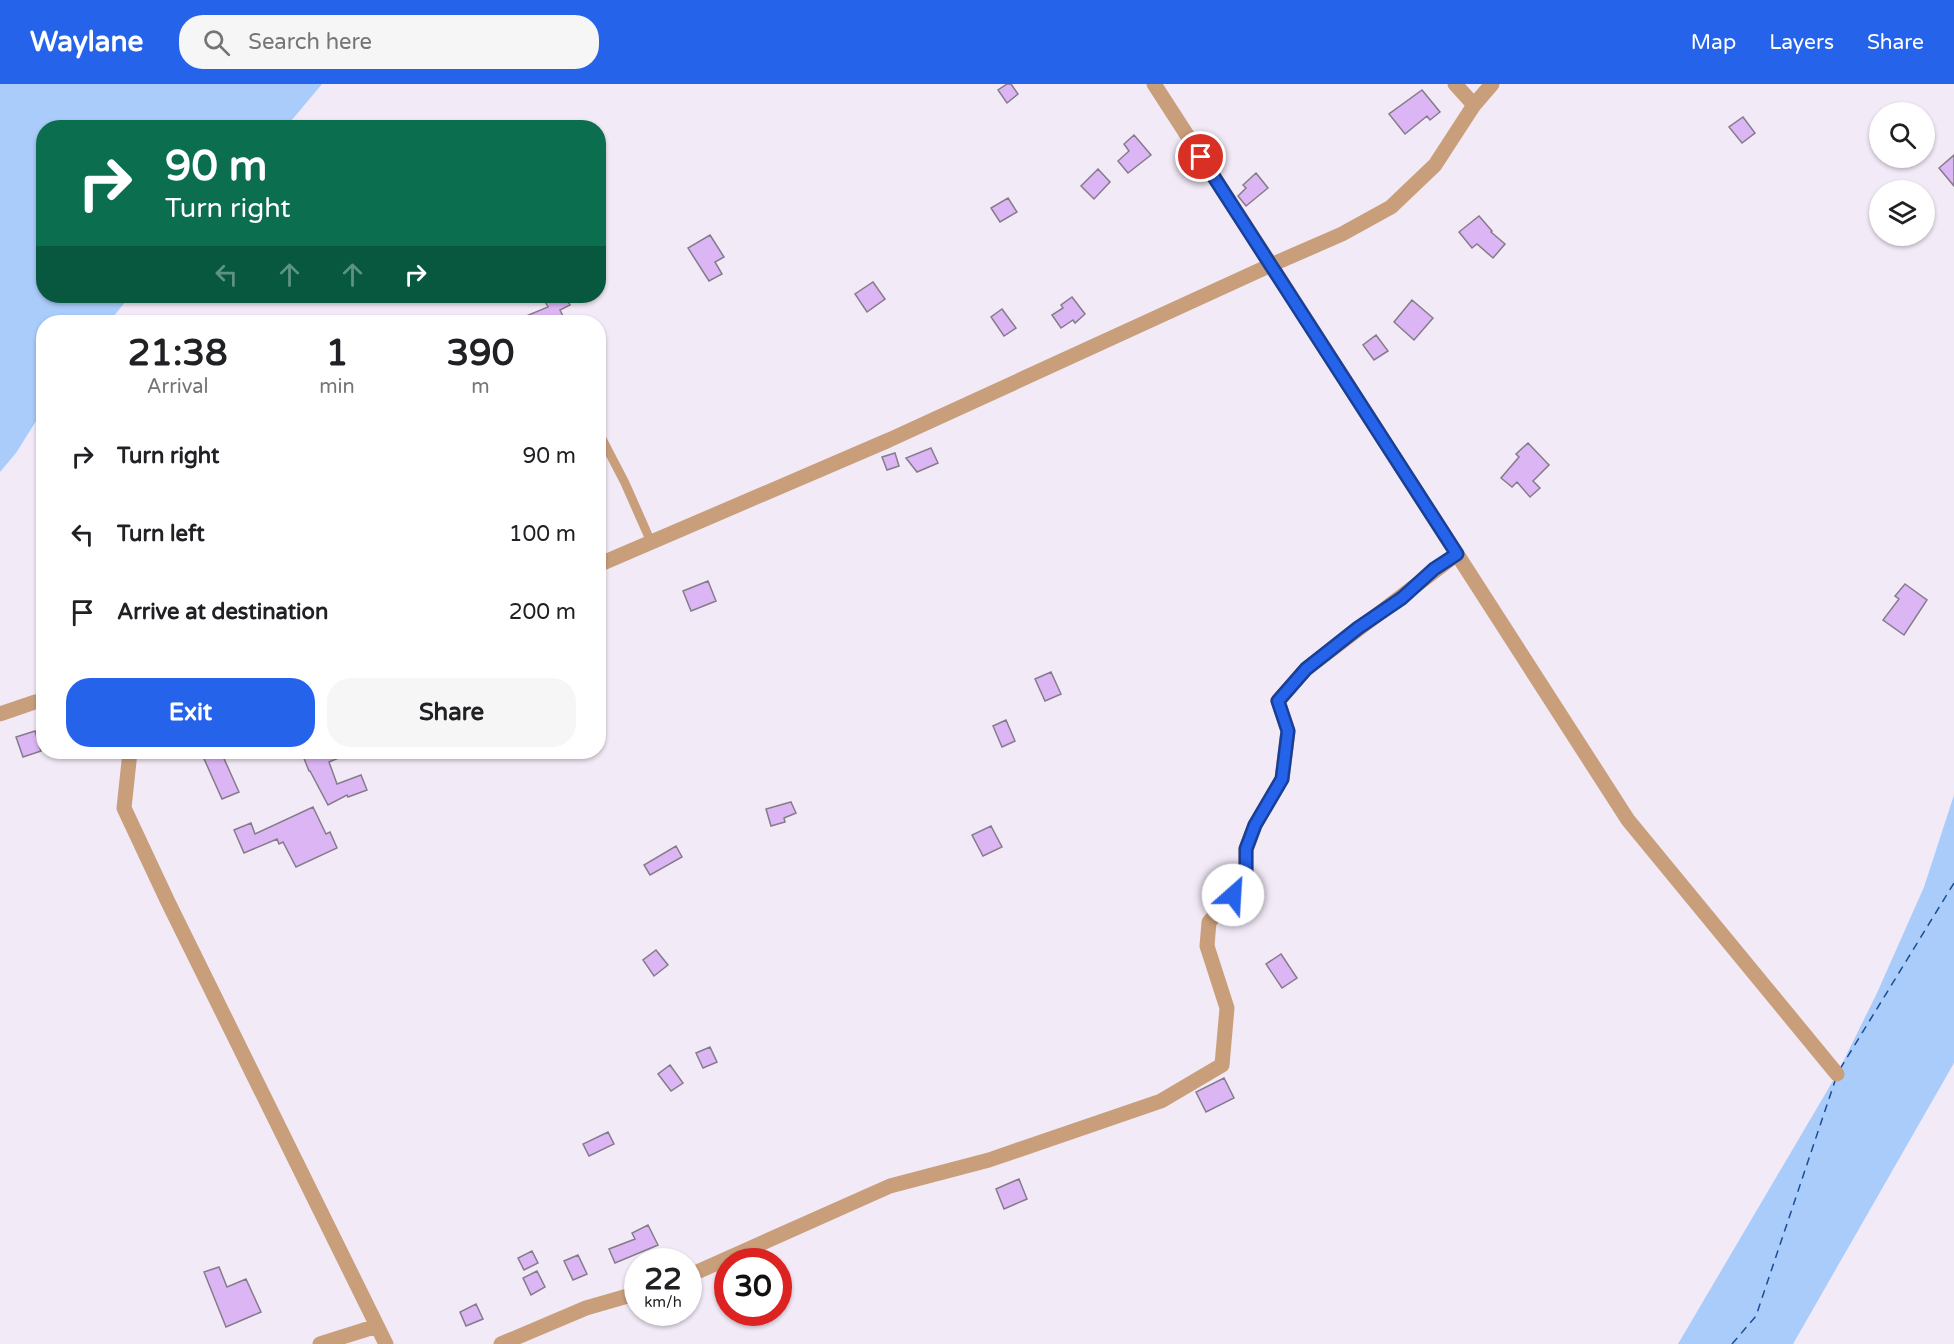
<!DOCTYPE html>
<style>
:root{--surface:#fff;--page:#f6f6f6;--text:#202124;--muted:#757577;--accent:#2563eb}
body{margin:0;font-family:"Varela Round",sans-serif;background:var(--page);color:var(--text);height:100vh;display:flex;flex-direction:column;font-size:22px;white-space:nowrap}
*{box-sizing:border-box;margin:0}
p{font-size:20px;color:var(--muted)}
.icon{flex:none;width:33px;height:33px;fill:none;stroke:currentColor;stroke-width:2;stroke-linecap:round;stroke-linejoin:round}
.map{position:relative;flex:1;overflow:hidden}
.details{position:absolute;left:36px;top:231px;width:570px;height:444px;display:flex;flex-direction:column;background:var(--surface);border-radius:24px;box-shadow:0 2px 4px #0004}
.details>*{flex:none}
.hud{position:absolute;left:36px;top:36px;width:570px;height:183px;border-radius:24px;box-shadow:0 2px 4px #0004;background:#0b6e4f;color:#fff;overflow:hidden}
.tools{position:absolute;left:1869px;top:18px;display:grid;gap:12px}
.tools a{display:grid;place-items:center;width:66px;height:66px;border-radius:50%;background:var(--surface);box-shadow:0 2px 4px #0004;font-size:30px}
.speed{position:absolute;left:624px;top:1164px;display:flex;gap:12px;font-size:30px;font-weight:700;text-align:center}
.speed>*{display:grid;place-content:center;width:78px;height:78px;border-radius:50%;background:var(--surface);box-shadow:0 2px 4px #0004;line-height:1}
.speed small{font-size:15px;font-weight:400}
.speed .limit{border:9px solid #d22;background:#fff;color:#111}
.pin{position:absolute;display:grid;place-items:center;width:51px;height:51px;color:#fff;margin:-26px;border:3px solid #fff;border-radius:50%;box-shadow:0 2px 6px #0007}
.me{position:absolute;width:66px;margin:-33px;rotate:26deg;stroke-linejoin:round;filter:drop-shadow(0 0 4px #0008)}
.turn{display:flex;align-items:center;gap:21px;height:126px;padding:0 30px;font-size:27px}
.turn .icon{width:78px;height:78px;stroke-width:2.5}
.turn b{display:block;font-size:42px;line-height:51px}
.lanes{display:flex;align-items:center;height:57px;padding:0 30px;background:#0003;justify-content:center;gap:30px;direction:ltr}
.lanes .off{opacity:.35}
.eta{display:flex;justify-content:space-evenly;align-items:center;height:102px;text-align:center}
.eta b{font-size:36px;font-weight:700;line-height:42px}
.action{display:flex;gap:12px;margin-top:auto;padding:12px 30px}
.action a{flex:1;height:69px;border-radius:24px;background:var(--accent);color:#fff;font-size:24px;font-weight:700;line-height:69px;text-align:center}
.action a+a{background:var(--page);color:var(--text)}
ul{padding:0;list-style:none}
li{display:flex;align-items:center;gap:18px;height:78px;padding:0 30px}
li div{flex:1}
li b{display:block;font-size:22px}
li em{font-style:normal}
header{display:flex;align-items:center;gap:36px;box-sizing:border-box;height:84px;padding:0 30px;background:var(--accent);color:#fff}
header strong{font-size:28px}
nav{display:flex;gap:33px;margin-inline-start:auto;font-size:21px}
.search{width:420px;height:54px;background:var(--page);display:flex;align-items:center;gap:15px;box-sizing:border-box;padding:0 21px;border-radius:24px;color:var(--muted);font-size:22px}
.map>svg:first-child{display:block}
.water{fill:#aaccfb}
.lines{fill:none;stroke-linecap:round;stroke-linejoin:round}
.ferry{stroke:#194e92;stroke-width:1.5;stroke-dasharray:8 6;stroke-linecap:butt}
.building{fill:#dcb5f4;stroke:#847c89;stroke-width:1.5}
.service{stroke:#c99f7b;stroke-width:9}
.minor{stroke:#c99f7b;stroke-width:15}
.route-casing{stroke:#184099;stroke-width:15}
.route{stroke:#2563eb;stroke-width:10}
</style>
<header>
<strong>Waylane</strong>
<div class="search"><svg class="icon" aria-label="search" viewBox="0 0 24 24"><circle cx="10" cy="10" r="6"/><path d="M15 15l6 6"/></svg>Search here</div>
<nav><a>Map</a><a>Layers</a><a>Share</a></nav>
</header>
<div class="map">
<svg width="1954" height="1260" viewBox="0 0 1954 1260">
<rect width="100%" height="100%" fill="#f2eaf7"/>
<path class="water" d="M 0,0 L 322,0 L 286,43 L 44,44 L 44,212 L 130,212 L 109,238 L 44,238 L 43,326 L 16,369 L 0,388 Z
M 1954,711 L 1954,979 L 1793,1260 L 1678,1260 L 1837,990 L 1877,909 L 1924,803 Z"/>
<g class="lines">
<path class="ferry" d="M 1840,985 L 1954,799
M 1732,1260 L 1756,1232 L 1835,997"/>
</g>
<path class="building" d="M 1007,0 L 1011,0 L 1018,10 L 1007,19 L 998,6 Z
M 1422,6 L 1440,28 L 1430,36 L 1427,32 L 1405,50 L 1389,30 Z
M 1743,33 L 1755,49 L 1742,59 L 1729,43 Z
M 1134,51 L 1151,71 L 1128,89 L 1118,77 L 1129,67 L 1124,60 Z
M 1954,71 L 1954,102 L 1939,84 Z
M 1098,85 L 1110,98 L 1094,115 L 1081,102 Z
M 1256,89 L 1268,104 L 1246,122 L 1238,112 L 1246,104 L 1243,101 Z
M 1008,114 L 1017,128 L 1000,138 L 991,124 Z
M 1479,132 L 1492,147 L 1491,148 L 1505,160 L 1493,174 L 1477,160 L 1472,164 L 1459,148 Z
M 710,151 L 724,173 L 715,178 L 722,190 L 709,197 L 688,164 Z
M 873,198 L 885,215 L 867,228 L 855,210 Z
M 542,212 L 565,212 L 570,221 L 560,226 L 564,234 L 554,238 L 512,238 L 548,223 Z
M 1072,213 L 1085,230 L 1075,239 L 1073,236 L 1061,244 L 1052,231 L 1063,224 L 1061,221 Z
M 1412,216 L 1433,234 L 1414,256 L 1394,238 Z
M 1002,225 L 1016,244 L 1004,252 L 991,233 Z
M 1376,251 L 1388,267 L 1374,276 L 1363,261 Z
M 1528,359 L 1549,381 L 1533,397 L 1540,404 L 1530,413 L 1517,398 L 1512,403 L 1501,394 L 1519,373 L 1516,370 Z
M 931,364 L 938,379 L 917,388 L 906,374 Z
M 895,369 L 899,382 L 887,386 L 882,373 Z
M 708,497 L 716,517 L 691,527 L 683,507 Z
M 1905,500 L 1927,516 L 1904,551 L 1883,536 L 1899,515 L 1895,512 Z
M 1051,588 L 1061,610 L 1045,617 L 1035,595 Z
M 1006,636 L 1015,657 L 1002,663 L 993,642 Z
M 35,647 L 41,667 L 23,673 L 16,653 Z
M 201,668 L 221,668 L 239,708 L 222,715 Z
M 315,668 L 353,668 L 329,678 L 337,700 L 361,691 L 367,706 L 348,713 L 347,711 L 328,721 L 310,687 L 309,687 L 303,672 Z
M 791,718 L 796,729 L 784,734 L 785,738 L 771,742 L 766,725 Z
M 313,723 L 326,750 L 330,748 L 337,764 L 296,783 L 283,758 L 279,760 L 277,755 L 244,769 L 234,746 L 251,739 L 255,750 Z
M 991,742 L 1002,763 L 983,772 L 972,751 Z
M 676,762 L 682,773 L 650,791 L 644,781 Z
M 656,866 L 668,881 L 654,892 L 643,876 Z
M 1281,870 L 1297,894 L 1282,904 L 1266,880 Z
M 710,963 L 717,978 L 703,984 L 696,969 Z
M 670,981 L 683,999 L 671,1007 L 658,990 Z
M 1224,994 L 1234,1014 L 1206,1028 L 1196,1008 Z
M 608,1048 L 614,1060 L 589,1072 L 583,1060 Z
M 1019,1095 L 1027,1115 L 1004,1125 L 996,1105 Z
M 648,1141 L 658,1161 L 615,1179 L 609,1165 L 635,1155 L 632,1149 Z
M 532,1167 L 538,1179 L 524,1186 L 518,1174 Z
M 578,1171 L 587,1190 L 573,1196 L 564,1177 Z
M 219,1183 L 227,1203 L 246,1195 L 261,1228 L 226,1243 L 204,1188 Z
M 537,1187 L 545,1203 L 531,1211 L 523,1194 Z
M 476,1220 L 483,1235 L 466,1242 L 460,1228 Z"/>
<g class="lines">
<path class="service" d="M 598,347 L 625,399 L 651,458"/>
<path class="minor" d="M 1154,0 L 1271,181 L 1342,150 L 1391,123 L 1435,81 L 1474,21 L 1492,0
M 1455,0 L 1474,21
M 598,481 L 889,356 L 1271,181 L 1628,736 L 1837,990
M 0,630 L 35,618 L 44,617
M 130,668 L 124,724 L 168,818 L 386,1260
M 688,1192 L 890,1102 L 989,1076 L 1161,1017 L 1222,981 L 1227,924 L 1207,862 L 1209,838 L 1246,798 L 1246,765 L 1255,741 L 1282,695 L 1288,647 L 1278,617 L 1306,585 L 1457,470
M 320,1260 L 377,1242
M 501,1260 L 586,1224 L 638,1209"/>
</g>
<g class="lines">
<g class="route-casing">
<path id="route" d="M 1201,73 L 1457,470 L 1434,485 L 1402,514 L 1358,544 L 1306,585 L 1278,617 L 1288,647 L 1282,695 L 1255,741 L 1246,765 L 1246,798 L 1233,811"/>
</g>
<use href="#route" class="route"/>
</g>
</svg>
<div class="tools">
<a><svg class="icon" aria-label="search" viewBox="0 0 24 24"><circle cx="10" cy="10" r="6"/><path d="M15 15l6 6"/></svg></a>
<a><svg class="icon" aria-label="layers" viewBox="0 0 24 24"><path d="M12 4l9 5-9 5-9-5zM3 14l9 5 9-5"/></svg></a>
</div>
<div class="speed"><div>22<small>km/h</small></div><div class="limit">30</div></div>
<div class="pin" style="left:1201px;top:73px;background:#d93025"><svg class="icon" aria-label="arrive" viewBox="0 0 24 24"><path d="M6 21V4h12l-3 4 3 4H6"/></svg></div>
<svg class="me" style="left:1233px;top:811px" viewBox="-20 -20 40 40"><circle r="19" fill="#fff"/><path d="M0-13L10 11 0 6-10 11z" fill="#2563eb"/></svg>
<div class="hud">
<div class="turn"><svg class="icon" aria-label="right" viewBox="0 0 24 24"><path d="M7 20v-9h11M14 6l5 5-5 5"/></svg><div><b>90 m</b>Turn right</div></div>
<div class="lanes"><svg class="icon off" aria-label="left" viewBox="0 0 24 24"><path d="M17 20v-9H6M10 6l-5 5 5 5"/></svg><svg class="icon off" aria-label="ahead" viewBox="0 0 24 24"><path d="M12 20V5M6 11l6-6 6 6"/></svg><svg class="icon off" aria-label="ahead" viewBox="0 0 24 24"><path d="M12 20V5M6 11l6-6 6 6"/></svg><svg class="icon" aria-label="right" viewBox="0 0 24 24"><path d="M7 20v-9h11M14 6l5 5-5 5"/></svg></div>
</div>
<section class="details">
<div class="eta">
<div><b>21:38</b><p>Arrival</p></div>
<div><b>1</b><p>min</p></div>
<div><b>390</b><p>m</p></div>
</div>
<ul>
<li><svg class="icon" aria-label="right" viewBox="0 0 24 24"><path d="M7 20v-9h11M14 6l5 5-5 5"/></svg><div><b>Turn right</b></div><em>90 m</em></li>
<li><svg class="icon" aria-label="left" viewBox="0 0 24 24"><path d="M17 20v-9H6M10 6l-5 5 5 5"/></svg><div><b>Turn left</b></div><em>100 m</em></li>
<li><svg class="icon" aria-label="arrive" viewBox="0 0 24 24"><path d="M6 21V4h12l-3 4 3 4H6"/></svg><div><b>Arrive at destination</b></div><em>200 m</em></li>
</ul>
<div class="action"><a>Exit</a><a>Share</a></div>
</section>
</div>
